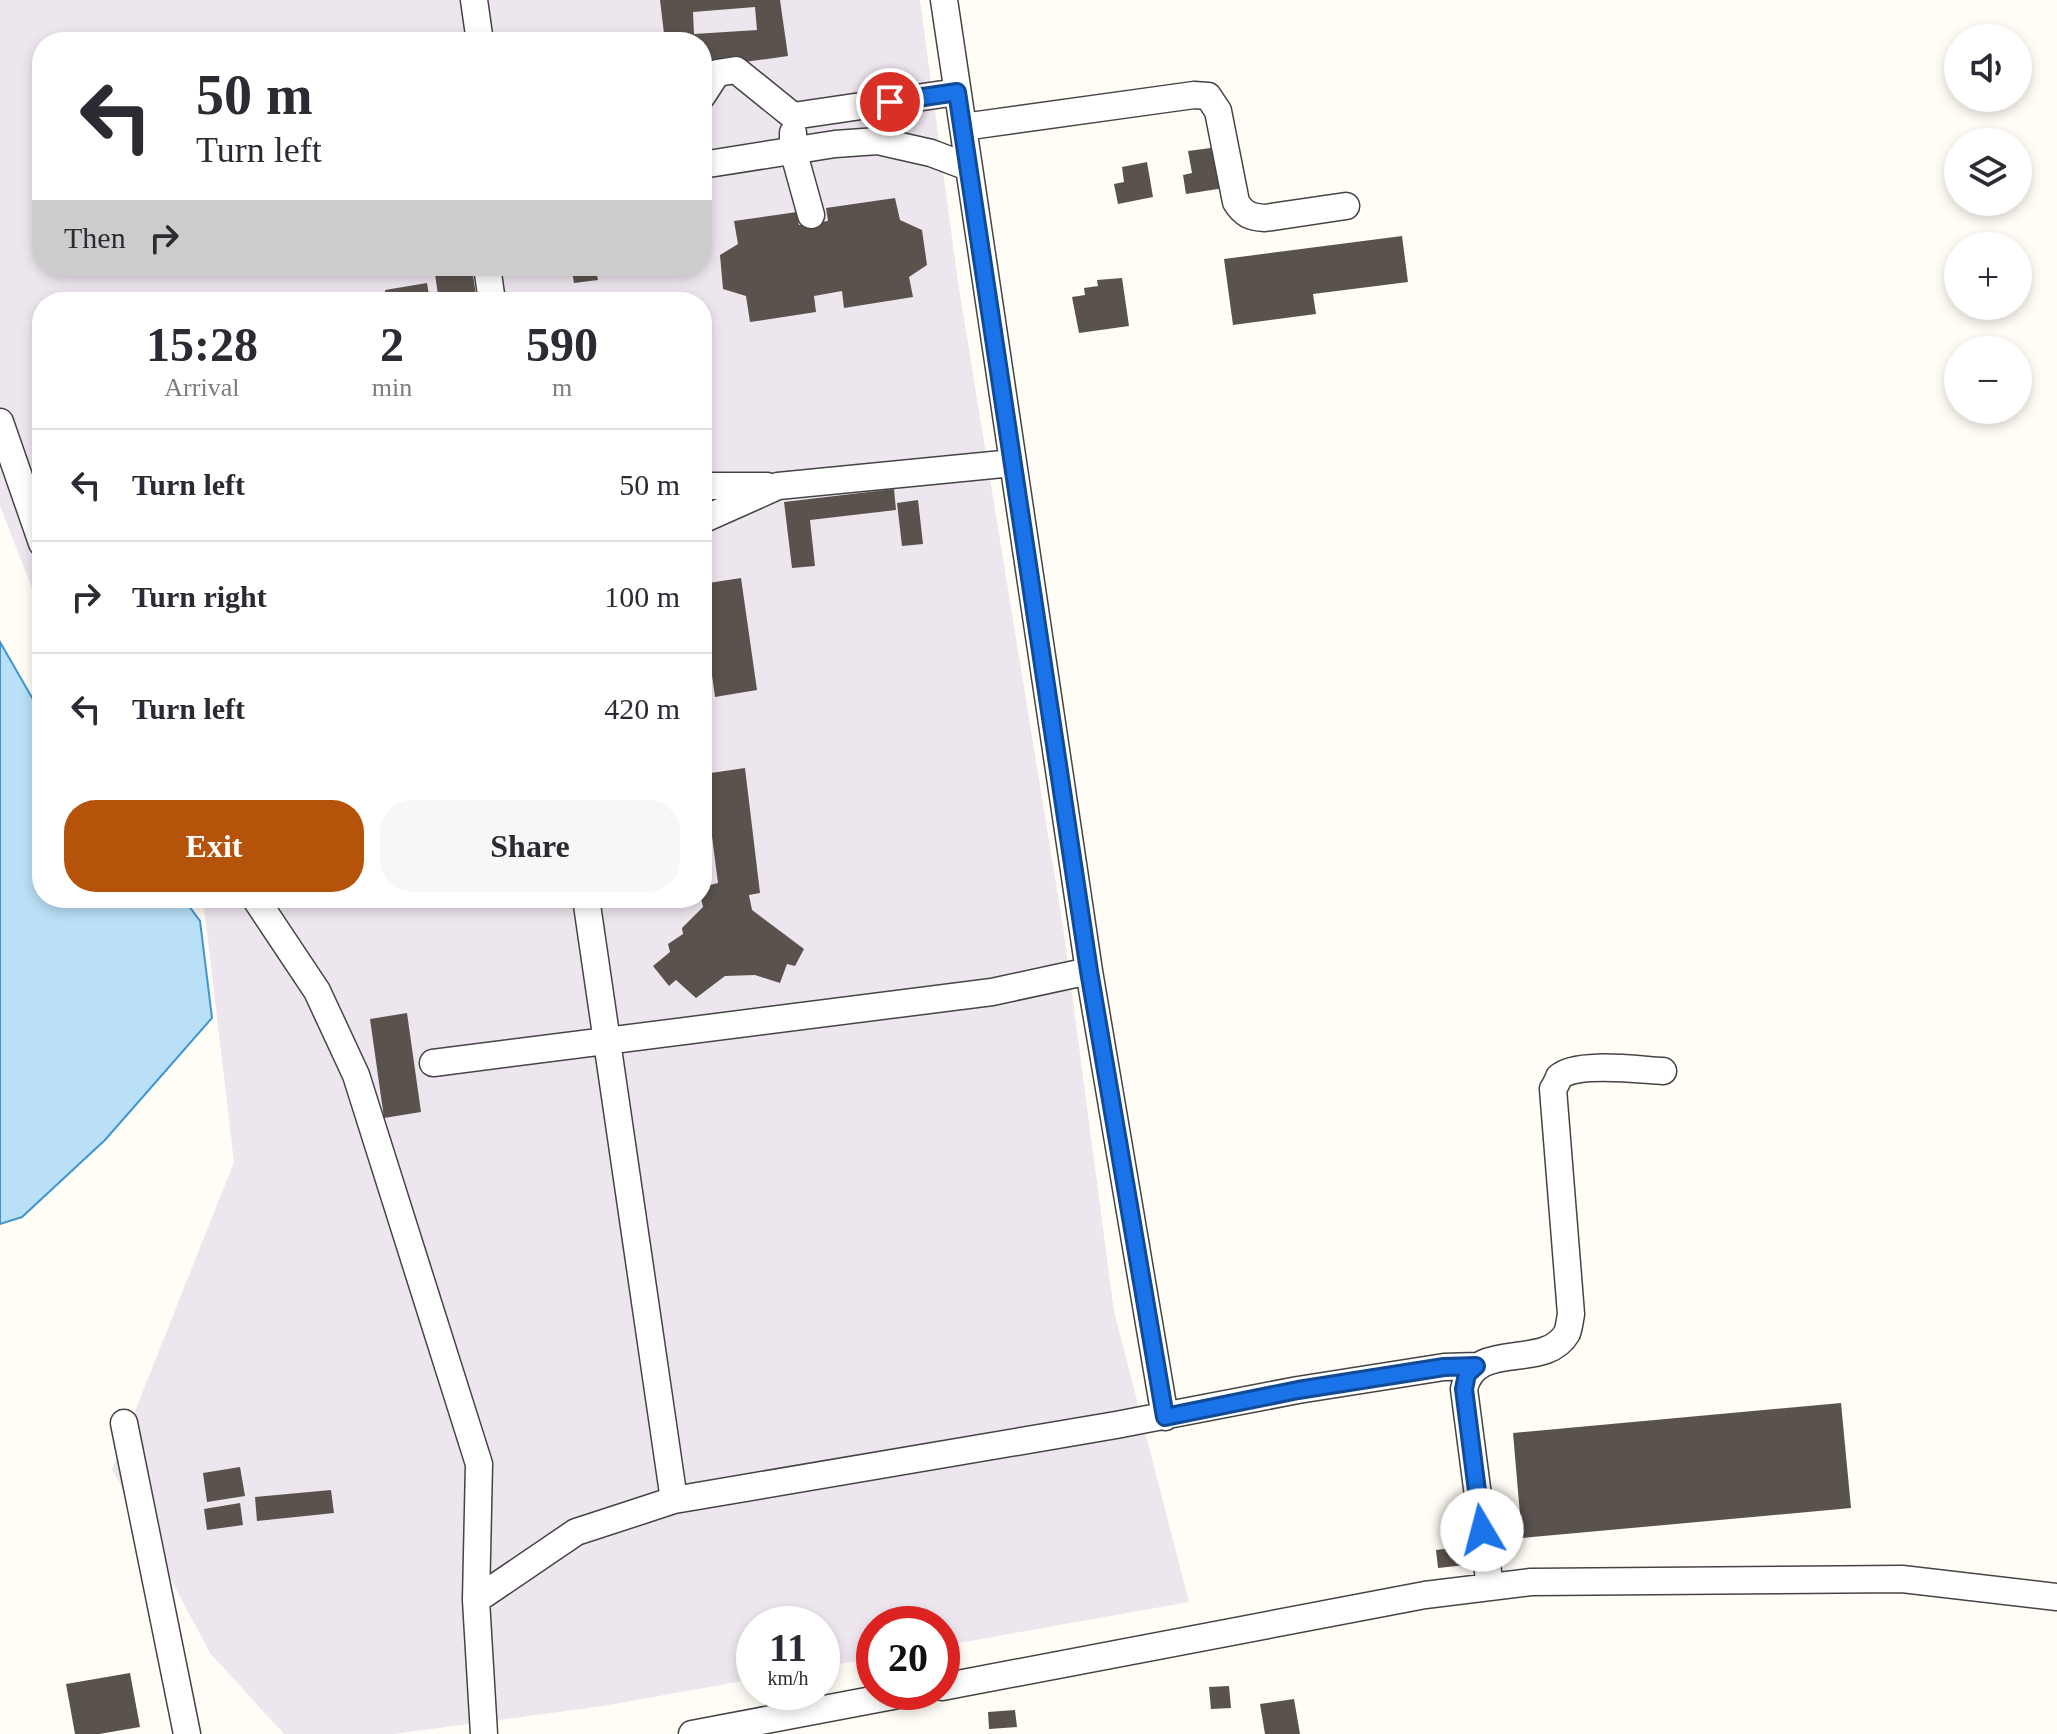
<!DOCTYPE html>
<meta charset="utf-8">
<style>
:root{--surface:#fff;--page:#f7f7f7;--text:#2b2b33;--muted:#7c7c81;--line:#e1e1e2;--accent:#b45309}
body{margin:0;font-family:"Times New Roman",serif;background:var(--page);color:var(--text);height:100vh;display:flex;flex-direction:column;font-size:30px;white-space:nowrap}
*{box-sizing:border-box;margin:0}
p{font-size:26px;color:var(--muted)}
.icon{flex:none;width:44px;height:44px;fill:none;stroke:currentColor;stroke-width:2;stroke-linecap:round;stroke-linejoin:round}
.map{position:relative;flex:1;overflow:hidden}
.details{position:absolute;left:32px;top:292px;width:680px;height:616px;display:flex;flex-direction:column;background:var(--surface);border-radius:32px;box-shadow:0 4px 12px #0003}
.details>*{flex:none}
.banner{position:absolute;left:32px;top:32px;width:680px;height:244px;border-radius:32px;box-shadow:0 4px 12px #0003;background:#fff;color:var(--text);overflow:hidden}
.fabs{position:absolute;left:1944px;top:24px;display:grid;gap:16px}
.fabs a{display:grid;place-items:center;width:88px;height:88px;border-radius:50%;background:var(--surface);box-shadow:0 4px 12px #0003;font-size:40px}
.speed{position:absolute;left:736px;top:1606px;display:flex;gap:16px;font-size:40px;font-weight:700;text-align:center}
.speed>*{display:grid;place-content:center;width:104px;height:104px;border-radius:50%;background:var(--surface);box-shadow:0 4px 12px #0003;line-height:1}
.speed small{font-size:20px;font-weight:400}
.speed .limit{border:12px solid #d22;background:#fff;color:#111}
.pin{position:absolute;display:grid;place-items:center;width:68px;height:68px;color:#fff;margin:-34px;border:4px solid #fff;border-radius:50%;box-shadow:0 2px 8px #0007}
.me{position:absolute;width:88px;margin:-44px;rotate:352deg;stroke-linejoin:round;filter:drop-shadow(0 0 6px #0008)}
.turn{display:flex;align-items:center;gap:28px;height:168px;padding:0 32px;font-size:36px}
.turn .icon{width:104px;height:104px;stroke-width:2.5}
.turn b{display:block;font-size:56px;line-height:68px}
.then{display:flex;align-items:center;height:76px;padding:0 32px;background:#0003;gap:16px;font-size:30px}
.eta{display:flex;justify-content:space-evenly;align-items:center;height:136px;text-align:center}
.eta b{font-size:48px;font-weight:700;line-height:56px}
.cta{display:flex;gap:16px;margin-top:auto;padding:16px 32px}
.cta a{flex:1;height:92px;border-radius:32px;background:var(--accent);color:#fff;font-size:32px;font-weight:700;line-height:92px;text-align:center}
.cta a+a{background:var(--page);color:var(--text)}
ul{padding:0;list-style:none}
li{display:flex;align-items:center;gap:24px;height:112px;padding:0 32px;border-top:2px solid var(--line)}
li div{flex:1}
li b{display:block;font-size:30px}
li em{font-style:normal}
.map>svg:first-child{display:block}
.industrial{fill:#eee6ef;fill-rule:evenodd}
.water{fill:#b9e0f7;stroke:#3f96cf;stroke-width:2}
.building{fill:#5a524d;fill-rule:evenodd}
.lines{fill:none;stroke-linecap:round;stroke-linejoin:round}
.minor-casing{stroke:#444;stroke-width:29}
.minor{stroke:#fff;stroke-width:26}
.route-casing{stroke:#114b97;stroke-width:20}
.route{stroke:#1a73e8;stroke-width:14}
</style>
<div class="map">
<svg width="2057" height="1734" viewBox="0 0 2057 1734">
<rect width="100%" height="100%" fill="#fffdf5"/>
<path class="industrial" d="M 0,0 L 920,0 L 958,282 L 1064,933 L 1114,1311 L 1189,1602 L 942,1646 L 942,1624 L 874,1624 L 874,1658 L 822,1667 L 822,1624 L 754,1624 L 754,1679 L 603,1706 L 393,1734 L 284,1734 L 210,1653 L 112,1469 L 234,1162 L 203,898 L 702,898 L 702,302 L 42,302 L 42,614 L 0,506 ZM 42,42 L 702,42 L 702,266 L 42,266 Z"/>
<path class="water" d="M 0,642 L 42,715 L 42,898 L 183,898 L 200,921 L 212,1018 L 105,1140 L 22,1217 L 0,1224 Z"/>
<path class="building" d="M 660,0 L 780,0 L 788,56 L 702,68 L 702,42 L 665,42 ZM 755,7 L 757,30 L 694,34 L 693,12 Z
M 1218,147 L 1224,188 L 1186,194 L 1183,175 L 1192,173 L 1188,151 Z
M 1147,162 L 1153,197 L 1118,204 L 1114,184 L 1124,182 L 1122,167 Z
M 895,198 L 900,220 L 922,230 L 927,265 L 909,277 L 913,297 L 844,308 L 842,291 L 814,296 L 816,312 L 750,322 L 746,296 L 723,289 L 720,255 L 738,244 L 734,221 L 797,212 L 799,225 L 828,221 L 826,208 Z
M 1402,236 L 1408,282 L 1313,294 L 1316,314 L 1233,325 L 1224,259 Z
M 571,266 L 595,266 L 598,280 L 574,283 Z
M 472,269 L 477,302 L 439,302 L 435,274 Z
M 1122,278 L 1129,326 L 1079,333 L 1072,297 L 1085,295 L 1084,288 L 1098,286 L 1097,280 Z
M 427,283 L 430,301 L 386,302 L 385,290 Z
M 894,489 L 896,510 L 810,520 L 815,566 L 792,568 L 784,502 Z
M 918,500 L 923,544 L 902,546 L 897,503 Z
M 741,578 L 757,690 L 715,697 L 702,604 L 702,584 Z
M 745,768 L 760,893 L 749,895 L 752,910 L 804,949 L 795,966 L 787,964 L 780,983 L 755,975 L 725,976 L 696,998 L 676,980 L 669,986 L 653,966 L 670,952 L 668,944 L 683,934 L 682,928 L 703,907 L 701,898 L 702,887 L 718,883 L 704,774 Z
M 407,1013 L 421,1112 L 384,1118 L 370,1019 Z
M 1841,1403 L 1851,1508 L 1522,1538 L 1513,1433 Z
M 240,1467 L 245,1496 L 207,1502 L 203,1473 Z
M 331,1490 L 334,1513 L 257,1521 L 255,1497 Z
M 240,1503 L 243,1525 L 207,1530 L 204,1509 Z
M 1468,1546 L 1471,1556 L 1483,1554 L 1484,1563 L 1438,1568 L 1436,1550 Z
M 130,1673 L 140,1727 L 99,1734 L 75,1734 L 66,1684 Z
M 1229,1686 L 1231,1708 L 1211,1709 L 1209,1687 Z
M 1294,1699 L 1300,1734 L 1265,1734 L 1260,1704 Z
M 1015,1710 L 1017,1727 L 989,1729 L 988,1712 Z"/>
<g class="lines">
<g class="minor-casing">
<path id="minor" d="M 474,0 L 480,42
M 944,0 L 1089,971 L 1165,1417
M 702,96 L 717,73 L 736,70 L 793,116 L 957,92
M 963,127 L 1194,95 L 1208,96 L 1218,111 L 1236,202 C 1244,215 1251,217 1265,218 L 1346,206
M 793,133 L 793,150 L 811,215
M 702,165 L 835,144 L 878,141 L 931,153 L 968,167
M 487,266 L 492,302
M 0,422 L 42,543
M 702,486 L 767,486
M 702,520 L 778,486 L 1013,463
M 255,898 L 317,991 L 356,1075 L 479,1464 L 476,1600
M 586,898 L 674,1500
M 433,1063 L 992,992 L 1089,971
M 124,1423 L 187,1734
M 1490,1587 L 1464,1389 C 1475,1338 1545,1372 1567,1333 C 1569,1328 1570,1320 1571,1314 L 1553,1089 C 1554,1088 1559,1078 1559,1077 C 1577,1061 1640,1070 1663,1071
M 942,1687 L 1425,1595 L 1531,1582 L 1902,1579 L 2057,1597
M 484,1734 L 476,1600 L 576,1532 L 674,1500 L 1116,1425 L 1298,1390 L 1444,1367 L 1476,1366
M 692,1734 L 914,1692"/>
</g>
<use href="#minor" class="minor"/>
</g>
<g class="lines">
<g class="route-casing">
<path id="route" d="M 890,102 L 957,92 L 1089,971 L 1165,1417 L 1298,1390 L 1444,1367 L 1476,1366 L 1467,1374 L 1464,1389 L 1482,1530"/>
</g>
<use href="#route" class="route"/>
</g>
</svg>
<div class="fabs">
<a><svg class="icon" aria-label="sound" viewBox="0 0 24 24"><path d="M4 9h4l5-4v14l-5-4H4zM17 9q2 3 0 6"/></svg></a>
<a><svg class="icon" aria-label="layers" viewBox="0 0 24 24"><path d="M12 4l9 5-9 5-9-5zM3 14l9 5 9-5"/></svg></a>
<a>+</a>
<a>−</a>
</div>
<div class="speed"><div>11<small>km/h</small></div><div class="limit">20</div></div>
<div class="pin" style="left:890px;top:102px;background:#d93025"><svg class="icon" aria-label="arrive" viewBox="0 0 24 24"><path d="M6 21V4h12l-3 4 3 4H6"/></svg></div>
<svg class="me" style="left:1482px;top:1530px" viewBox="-20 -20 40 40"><circle r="19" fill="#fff"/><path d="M0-13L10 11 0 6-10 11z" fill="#1a73e8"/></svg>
<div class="banner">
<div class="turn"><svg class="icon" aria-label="left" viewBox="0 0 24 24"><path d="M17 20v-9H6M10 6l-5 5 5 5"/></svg><div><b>50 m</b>Turn left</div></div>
<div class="then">Then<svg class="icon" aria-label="right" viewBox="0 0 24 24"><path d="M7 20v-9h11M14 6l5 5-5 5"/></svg></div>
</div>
<section class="details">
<div class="eta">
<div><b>15:28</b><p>Arrival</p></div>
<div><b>2</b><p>min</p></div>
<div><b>590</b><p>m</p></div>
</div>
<ul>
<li><svg class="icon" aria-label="left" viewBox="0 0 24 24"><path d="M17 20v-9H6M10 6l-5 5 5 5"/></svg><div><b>Turn left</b></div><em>50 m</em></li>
<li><svg class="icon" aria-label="right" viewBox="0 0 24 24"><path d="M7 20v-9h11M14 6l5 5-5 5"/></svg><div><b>Turn right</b></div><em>100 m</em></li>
<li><svg class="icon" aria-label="left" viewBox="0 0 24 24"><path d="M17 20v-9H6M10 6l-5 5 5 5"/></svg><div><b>Turn left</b></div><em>420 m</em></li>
</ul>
<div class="cta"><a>Exit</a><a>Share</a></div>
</section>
</div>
